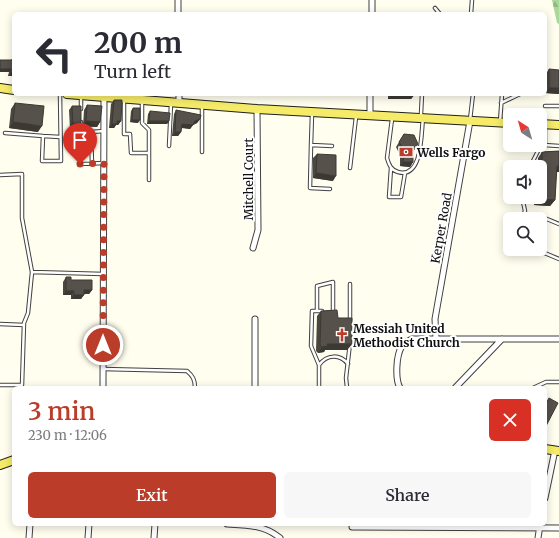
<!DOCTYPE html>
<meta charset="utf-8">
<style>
:root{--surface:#fff;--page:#f7f7f7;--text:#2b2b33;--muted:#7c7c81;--accent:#ba3c29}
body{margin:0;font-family:Merriweather,serif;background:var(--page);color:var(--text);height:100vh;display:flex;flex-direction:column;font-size:15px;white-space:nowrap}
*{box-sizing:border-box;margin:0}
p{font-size:13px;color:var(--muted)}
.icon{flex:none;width:22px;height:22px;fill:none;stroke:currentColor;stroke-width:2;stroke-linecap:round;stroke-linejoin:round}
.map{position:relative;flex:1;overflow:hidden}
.sheet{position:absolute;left:12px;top:386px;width:535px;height:140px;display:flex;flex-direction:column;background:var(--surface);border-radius:6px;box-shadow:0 2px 10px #0003}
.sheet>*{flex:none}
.guide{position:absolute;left:12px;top:12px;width:535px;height:84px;border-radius:6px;box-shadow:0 2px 10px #0003;background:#fff;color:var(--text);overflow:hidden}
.needle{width:26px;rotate:323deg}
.buttons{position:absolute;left:503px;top:108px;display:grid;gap:8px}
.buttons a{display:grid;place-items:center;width:44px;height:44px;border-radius:6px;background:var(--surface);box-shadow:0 2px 10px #0003;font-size:20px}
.pin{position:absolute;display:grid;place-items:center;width:34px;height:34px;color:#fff;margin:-41px -17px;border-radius:50% 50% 50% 0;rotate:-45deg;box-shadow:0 0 4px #0007}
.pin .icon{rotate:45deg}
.me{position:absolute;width:44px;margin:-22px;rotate:0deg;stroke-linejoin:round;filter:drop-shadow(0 0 3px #0008)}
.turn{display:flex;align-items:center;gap:14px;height:84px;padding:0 16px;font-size:18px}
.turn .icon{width:52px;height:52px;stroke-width:2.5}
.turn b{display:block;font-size:28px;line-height:34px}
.round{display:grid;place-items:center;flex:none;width:42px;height:42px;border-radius:6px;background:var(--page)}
.overview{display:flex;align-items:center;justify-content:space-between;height:68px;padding:0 16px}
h1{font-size:24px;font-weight:600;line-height:30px;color:var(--accent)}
.action{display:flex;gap:8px;margin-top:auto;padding:8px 16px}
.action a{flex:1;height:46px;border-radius:6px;background:var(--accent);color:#fff;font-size:16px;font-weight:600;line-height:46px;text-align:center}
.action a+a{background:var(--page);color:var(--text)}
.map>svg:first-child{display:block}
.forest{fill:url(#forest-firs)}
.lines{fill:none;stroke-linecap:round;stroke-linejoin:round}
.service-casing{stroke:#414141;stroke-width:4.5}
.minor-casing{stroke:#414141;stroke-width:7}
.primary-casing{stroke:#1f1f1f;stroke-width:10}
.service{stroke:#fff;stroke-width:2.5}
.minor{stroke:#fff;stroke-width:5}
.primary{stroke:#f5eb69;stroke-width:8}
.wall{fill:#4a4640}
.shaded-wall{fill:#3c3934}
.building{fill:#56514a;stroke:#3c3934}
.route{stroke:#ba3c29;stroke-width:7;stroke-dasharray:0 12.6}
.labels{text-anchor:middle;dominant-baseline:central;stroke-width:4;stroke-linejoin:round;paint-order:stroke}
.poi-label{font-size:12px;font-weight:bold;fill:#0e0e0e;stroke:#fff;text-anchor:start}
.street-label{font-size:12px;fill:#0e0e0e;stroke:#fff}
</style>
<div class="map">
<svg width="559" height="538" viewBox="0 0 559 538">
<defs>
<pattern id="forest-firs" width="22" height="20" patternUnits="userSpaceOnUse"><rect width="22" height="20" fill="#aad899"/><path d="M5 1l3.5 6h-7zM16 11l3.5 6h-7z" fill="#91b883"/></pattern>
</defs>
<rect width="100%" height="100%" fill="#fffeef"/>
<path class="forest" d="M 552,0 L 559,0 L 559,24 L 557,23 Z"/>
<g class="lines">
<g class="service-casing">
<path id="service" d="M 435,8 L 440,14
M 471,14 L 472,0
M 124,101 L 124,134 L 130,134 L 131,153 L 149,153 L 149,180
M 142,102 L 142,123 L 149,130 L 149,153
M 501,103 L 520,94
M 545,106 L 559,106
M 202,107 L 202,152
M 81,109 L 81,96
M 312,114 L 311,145 L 332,146
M 392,119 L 387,158 C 389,165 391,170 398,172 C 423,179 421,133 423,118 L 421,114 L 422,94
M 470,120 L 473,94
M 81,122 L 80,164 L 104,163
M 500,122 L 502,94
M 5,133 L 43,136 L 42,161 L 61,161 L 60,94
M 43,136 L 60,137
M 311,145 L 310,188 L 330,189
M 544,145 L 559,146
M 169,146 L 171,104
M 92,164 L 91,132 L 104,131
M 530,167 L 538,151 L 545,143 L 545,127
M 350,168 L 356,117
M 391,168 L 389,197 L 401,197 L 405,173
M 0,175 L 22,174 L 22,218 L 32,272 L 28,313 L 24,323 L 22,385 L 0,385
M 522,219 L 525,211 L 522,197
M 540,222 L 542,217 L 559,224
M 535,249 L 559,259
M 32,272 L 103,274
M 350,284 L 350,320
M 317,311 L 317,286 L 333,282 L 333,312
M 0,324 L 24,325
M 319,365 C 327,354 340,354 348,364
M 103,369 L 187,371 C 193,376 195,380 195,388
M 319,388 L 319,365 L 311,346 L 312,311 L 322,311
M 347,388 L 346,378 L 350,343
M 533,388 L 546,382 L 559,382"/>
</g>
<g class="minor-casing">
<path id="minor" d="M 178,14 L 178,0
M 372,14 L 372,0
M 179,94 L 179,102
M 370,115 L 370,94
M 253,248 L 258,230 L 257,109
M 436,338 L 435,319 L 470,121
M 103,388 L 104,97
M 255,388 L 255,319
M 400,388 C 395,379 396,355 402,346 C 404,342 409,341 412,339 L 559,339
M 455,388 L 502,339
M 545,498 L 555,450
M 227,524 C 247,525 265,525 280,538
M 352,527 L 559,528
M 29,538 L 30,524
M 88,538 L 89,524
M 154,538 L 155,524
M 538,538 L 540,525"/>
</g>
<g class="primary-casing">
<path id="primary" d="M 0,88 L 14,90
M 67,94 L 257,109 L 510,123
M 540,124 L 559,125
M 545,449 L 559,451
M 0,465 L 14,460"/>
</g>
<use href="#service" class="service"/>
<use href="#minor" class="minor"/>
<use href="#primary" class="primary"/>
</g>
<path class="wall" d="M 13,58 L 14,76 L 8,76 L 9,72 L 0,72 L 0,60 L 11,60 Z
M 549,69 L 559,94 L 545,93 L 545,75 Z
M 388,94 L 415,94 L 411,99 L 388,99 Z
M 114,100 L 121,121 L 118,125 L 116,125 L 114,128 L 109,128 L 111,104 Z
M 15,103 L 38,132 L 9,128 L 11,109 Z
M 87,105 L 100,122 L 97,127 L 83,126 L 84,110 Z
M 72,106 L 78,128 L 70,129 L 69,110 Z
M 133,108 L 138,123 L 130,122 L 131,111 Z
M 176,110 L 200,119 L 197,123 L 193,125 L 190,129 L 181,128 L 181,132 L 178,136 L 172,136 L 174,114 Z
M 150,111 L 169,121 L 167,124 L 147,124 L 148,114 Z
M 404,134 L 413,162 L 410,167 L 400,166 L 400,155 L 396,147 Z
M 559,151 L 559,172 L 556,172 L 555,200 L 550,206 L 534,205 L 534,197 L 540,197 L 540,167 L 537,167 L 538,166 L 538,158 L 542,152 Z
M 317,154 L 333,181 L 313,178 L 313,158 Z
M 66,277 L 71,280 L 92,290 L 89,294 L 84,294 L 81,299 L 71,299 L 71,295 L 63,295 L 63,282 Z
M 321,311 L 338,318 L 352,344 L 347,350 L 325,350 L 324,352 L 318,353 L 316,351 L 317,316 Z"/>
<path class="shaded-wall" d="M 0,69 L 11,69 L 9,72 L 0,72 Z
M 11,73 L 14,73 L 14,76 L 8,76 Z
M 549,88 L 559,88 L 559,94 L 545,93 Z
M 325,94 L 350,94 L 349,96 L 324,96 Z
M 391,94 L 415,94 L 411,99 L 388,99 Z
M 200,119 L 197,123 L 193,125 L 190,129 L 179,127 L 182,124 L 195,121 Z
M 132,120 L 140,120 L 138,123 L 130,122 Z
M 86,121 L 100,122 L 97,127 L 83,126 Z
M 117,121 L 121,121 L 118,125 L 116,125 L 114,128 L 109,128 L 112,124 Z
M 149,121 L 169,121 L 167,124 L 147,124 Z
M 13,122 L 42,126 L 38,132 L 9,128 Z
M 73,124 L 81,124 L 78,128 L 70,129 Z
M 175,132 L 181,132 L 178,136 L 172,136 Z
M 403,162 L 413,162 L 410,167 L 400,166 Z
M 557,166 L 559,166 L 559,172 L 552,172 Z
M 316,173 L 336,176 L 333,181 L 313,178 Z
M 538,199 L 555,200 L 550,206 L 534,205 Z
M 84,290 L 92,290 L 89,294 L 80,294 Z
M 66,291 L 74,291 L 71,295 L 63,295 Z
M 74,295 L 84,295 L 81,299 L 71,299 Z
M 327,344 L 352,344 L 347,350 L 325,350 L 324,352 L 318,353 L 322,347 Z"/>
<path class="building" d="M 13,58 L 14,58 L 14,73 L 11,73 L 11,69 L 0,69 L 0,60 L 12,60 Z
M 549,69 L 559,70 L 559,88 L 549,88 Z
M 114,100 L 122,100 L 121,121 L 117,121 L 117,124 L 112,124 Z
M 15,103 L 44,106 L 42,126 L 13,122 Z
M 87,105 L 102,106 L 100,122 L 86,121 Z
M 72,106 L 81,106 L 81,124 L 73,124 Z
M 133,108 L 140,108 L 140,120 L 132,120 Z
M 176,110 L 201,115 L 200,119 L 195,121 L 193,125 L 182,124 L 181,132 L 175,132 Z
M 150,111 L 170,113 L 169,121 L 149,121 Z
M 404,134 L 414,135 L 418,144 L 413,151 L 413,162 L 403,162 L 404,151 L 399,142 Z
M 559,151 L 559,166 L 557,166 L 555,200 L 538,199 L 538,197 L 540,197 L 540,164 L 542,164 L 542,152 Z
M 317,154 L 336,155 L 336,176 L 316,173 Z
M 66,277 L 71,277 L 71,280 L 92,280 L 92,290 L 84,290 L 84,295 L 74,295 L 74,291 L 66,291 Z
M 337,310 L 338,318 L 352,318 L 352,344 L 327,344 L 328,346 L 322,347 L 320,345 L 321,311 Z
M 549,398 L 558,403 L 546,426 L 545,425 L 545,405 Z"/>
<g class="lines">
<path class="route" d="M 80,164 L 104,163 L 103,345"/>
</g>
<defs>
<g id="bank-bare" transform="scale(1.08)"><path d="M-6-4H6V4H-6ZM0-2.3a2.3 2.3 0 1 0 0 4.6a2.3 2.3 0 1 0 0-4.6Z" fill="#ba3c29" stroke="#fff" stroke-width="2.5" paint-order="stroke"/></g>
<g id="church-bare" transform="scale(1.08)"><path d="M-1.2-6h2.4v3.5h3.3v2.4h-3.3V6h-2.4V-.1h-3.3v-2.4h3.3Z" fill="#ba3c29" stroke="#fff" stroke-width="2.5" paint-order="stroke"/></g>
</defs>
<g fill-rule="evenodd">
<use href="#bank-bare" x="406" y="152"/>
<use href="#church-bare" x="342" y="335"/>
</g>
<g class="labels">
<g class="poi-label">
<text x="417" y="152">Wells Fargo</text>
<text x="353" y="328">Messiah United<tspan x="353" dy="14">Methodist Church</tspan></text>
</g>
<g class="street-label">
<text transform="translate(248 179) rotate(-90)">Mitchell Court</text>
<text transform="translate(441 228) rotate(-80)">Kerper Road</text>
</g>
</g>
</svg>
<div class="buttons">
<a><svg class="needle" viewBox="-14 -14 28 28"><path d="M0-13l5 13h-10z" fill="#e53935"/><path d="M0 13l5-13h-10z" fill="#7c7c81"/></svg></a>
<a><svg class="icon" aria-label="sound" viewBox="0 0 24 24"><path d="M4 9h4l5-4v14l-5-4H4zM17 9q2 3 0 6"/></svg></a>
<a><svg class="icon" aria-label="search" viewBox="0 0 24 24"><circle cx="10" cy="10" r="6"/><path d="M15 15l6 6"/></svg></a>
</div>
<div class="pin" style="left:80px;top:164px;background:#d93025"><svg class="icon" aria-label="arrive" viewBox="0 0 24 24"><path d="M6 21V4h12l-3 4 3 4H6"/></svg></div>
<svg class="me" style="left:103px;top:345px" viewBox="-20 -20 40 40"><circle r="17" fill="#ba3c29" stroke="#fff" stroke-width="3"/><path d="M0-11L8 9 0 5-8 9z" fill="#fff"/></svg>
<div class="guide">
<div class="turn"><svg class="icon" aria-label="left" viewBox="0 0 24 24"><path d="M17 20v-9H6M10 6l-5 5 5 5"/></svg><div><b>200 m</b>Turn left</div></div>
</div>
<section class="sheet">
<div class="overview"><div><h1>3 min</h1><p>230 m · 12:06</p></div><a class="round" style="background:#d93025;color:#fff"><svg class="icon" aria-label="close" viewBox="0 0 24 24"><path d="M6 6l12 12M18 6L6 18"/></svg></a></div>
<div class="action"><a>Exit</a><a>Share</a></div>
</section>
</div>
